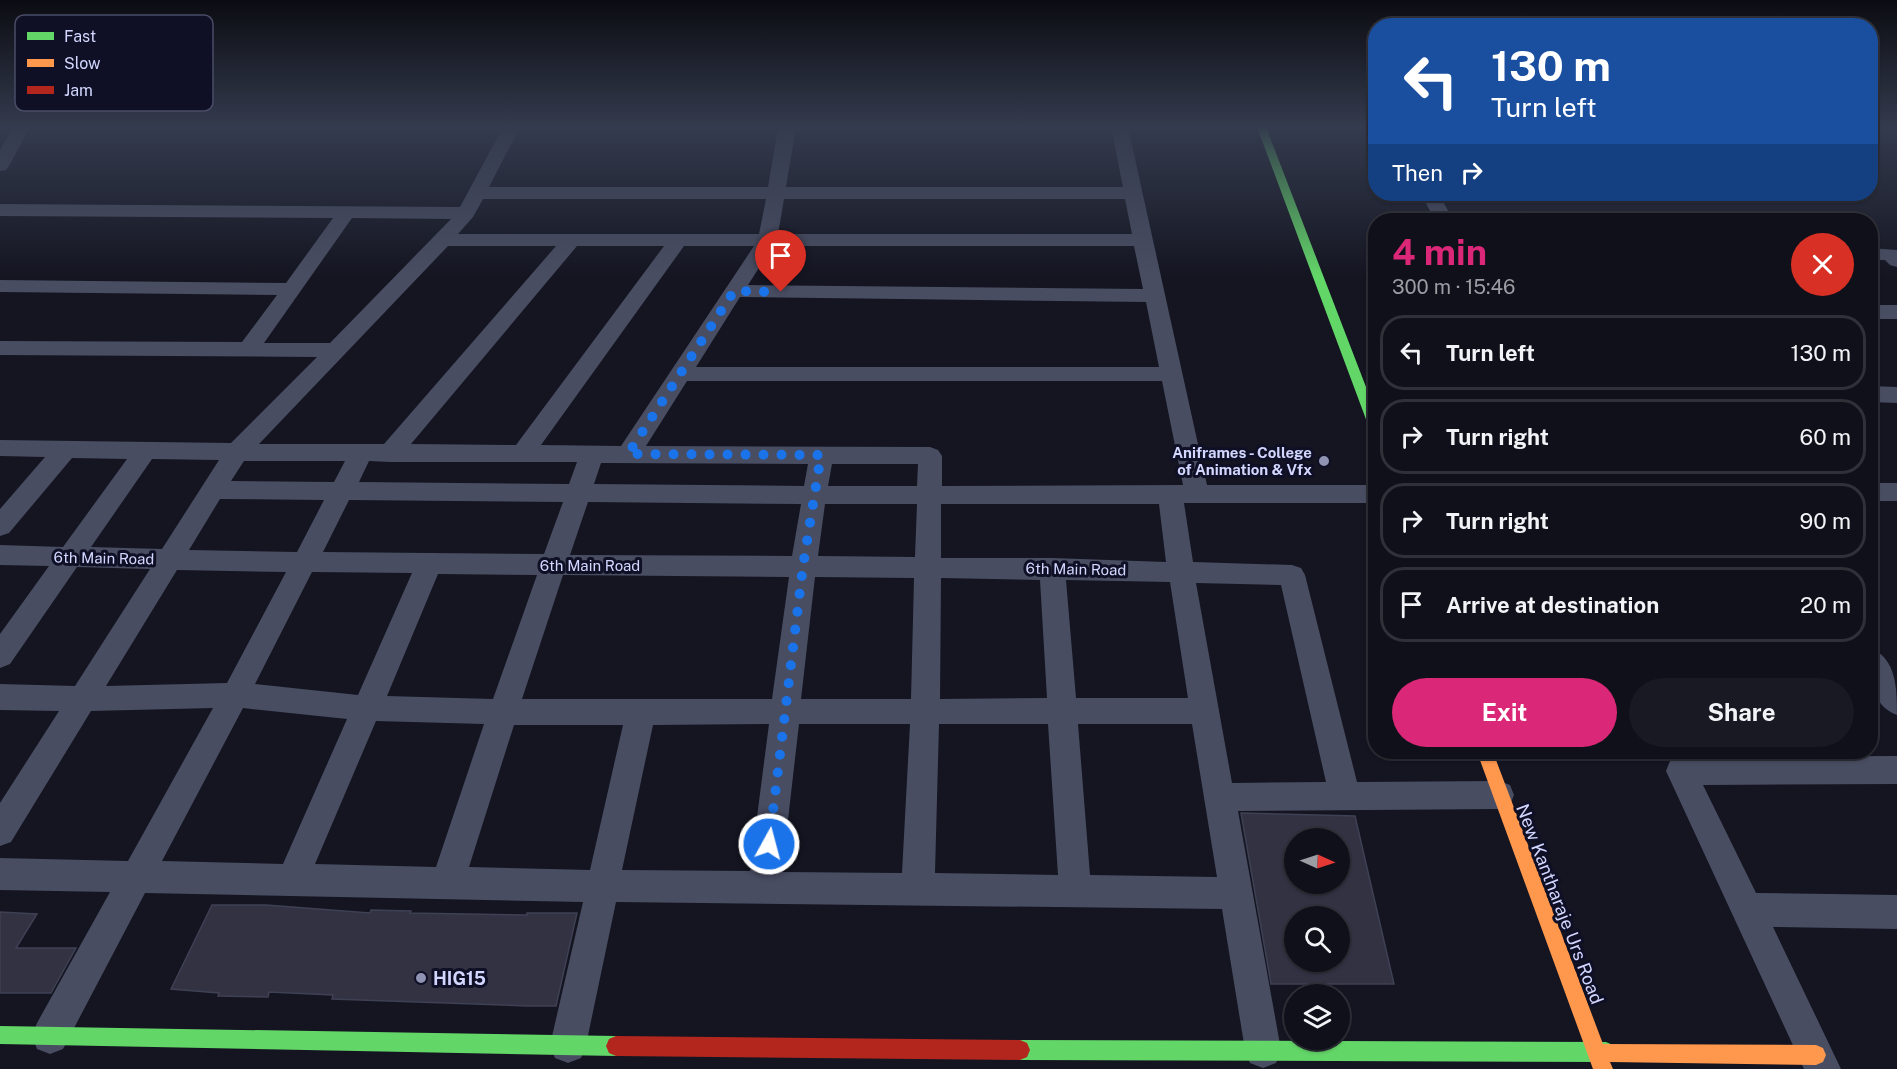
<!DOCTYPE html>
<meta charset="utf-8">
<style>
:root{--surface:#0f1019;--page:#181922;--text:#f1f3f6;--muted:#9b9da2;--line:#2f3038;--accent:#db2777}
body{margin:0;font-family:"Public Sans",sans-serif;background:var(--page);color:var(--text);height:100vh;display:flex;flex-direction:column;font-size:22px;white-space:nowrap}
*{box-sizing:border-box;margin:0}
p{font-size:20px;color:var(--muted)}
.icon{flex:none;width:33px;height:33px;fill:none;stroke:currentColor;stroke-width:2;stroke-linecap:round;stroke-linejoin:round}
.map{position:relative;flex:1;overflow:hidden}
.drawer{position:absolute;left:1368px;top:213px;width:510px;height:546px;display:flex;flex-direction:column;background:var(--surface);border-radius:24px;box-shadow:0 2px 4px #0004,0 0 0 2px var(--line)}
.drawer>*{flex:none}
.hud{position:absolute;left:1368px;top:18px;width:510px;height:183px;border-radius:24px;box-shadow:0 2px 4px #0004,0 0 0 2px var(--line);background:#1a4fa0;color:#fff;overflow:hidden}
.needle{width:39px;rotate:93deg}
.tools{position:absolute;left:1284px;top:828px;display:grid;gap:12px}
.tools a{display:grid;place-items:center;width:66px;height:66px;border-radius:50%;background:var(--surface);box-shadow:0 2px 4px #0004,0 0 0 2px var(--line);font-size:30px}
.pin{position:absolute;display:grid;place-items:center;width:51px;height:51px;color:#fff;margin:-62px -26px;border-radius:50% 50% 50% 0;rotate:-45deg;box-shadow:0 0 6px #0007}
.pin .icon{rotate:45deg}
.me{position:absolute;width:66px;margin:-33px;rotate:7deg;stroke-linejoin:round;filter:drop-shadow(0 0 4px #0008)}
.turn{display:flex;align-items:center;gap:21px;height:126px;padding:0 24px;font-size:27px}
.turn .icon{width:78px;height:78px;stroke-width:2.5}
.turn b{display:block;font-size:42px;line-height:51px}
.then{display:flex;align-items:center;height:57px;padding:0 24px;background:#0003;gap:12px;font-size:22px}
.round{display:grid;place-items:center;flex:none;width:63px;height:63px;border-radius:32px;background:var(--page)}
.overview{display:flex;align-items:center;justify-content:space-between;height:102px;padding:0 24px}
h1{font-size:36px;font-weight:700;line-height:45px;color:var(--accent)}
.primary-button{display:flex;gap:12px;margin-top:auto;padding:12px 24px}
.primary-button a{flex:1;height:69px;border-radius:36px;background:var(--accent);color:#fff;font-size:24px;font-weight:700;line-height:69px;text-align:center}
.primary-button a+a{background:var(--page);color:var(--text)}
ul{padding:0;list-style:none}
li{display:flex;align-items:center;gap:18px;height:75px;margin:0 12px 9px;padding:0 12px;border:3px solid var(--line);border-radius:24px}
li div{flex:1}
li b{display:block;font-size:22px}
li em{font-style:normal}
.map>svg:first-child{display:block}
.building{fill:#323243;stroke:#3e4054;stroke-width:1.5;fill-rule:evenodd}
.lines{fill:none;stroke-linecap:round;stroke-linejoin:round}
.street{fill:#494d62;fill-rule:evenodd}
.fast{fill:#63d668;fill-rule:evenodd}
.slow{fill:#ff974d;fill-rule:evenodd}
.jam{fill:#b3261e;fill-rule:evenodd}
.route{stroke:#1a73e8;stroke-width:10;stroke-dasharray:0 18}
.poi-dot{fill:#9093b1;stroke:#0f1026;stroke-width:2}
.labels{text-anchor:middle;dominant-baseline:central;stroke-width:6;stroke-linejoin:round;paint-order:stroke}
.poi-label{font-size:15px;font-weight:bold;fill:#d3d7ff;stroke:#0f1026;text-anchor:end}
.street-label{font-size:15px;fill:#d3d7ff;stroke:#0f1026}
.near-street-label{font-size:18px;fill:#d3d7ff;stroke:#0f1026}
.near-poi-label{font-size:18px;font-weight:bold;fill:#d3d7ff;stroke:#0f1026;text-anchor:start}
.key{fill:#0f1026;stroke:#4a4c67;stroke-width:1.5}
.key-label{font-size:16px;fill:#d3d7ff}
</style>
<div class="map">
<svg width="1897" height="1069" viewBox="0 0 1897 1069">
<rect width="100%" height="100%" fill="#141521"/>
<path class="building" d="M 1241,813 L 1355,816 L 1394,984 L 1271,984 ZM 1294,838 L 1340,838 L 1340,884 L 1294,884 ZM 1294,916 L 1340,916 L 1340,962 L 1294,962 Z
M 212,905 L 266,905 L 370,913 L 371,910 L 411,911 L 410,913 L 527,915 L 527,913 L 577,913 L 556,1006 L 528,1006 L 332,999 L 333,995 L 269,992 L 268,997 L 218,996 L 219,993 L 171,989 Z
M 0,912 L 37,914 L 16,948 L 76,948 L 51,993 L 0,993 Z"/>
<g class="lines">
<path class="street" d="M 13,127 L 30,127 L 9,166 L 6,170 L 0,171 L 0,150 Z
M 503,127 L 520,127 L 489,187 L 768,187 L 778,127 L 796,127 L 786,187 L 1123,187 L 1111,127 L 1128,127 L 1207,485 L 1376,485 L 1376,503 L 1184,503 L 1193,562 L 1292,565 L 1301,568 L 1305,575 L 1357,782 L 1499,781 L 1510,785 L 1514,795 L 1510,805 L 1499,809 L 1238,811 L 1281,1050 L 1276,1063 L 1263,1068 L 1250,1063 L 1245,1050 L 1222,909 L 616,902 L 586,1045 L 581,1058 L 568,1063 L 555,1058 L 550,1045 L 583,902 L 145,893 L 63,1049 L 50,1054 L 37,1049 L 32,1036 L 37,1023 L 110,892 L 0,890 L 0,858 L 128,861 L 213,708 L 91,711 L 11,842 L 0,846 L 0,803 L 59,711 L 0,710 L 0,684 L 75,686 L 150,569 L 77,567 L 10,664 L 0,668 L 0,634 L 49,566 L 0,565 L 0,545 L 63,547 L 127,459 L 72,458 L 9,533 L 0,536 L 0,509 L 45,457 L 0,456 L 0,440 L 231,443 L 317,357 L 0,355 L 0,341 L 242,342 L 277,295 L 0,292 L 0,280 L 286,283 L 333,218 L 0,216 L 0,204 L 460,207 ZM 483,199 L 766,199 L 759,234 L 458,234 L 473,217 ZM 784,199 L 1125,199 L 1132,234 L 778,234 ZM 352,218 L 451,219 L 330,343 L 264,343 ZM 448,246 L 556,246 L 384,444 L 259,444 ZM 577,246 L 664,246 L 516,445 L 411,444 ZM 684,246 L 754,246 L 621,446 L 541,445 ZM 773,246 L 1134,246 L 1143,289 L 748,285 ZM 740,297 L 1146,302 L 1159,367 L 696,367 ZM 687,381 L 1162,381 L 1183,485 L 942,486 L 942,456 L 938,450 L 930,447 L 646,446 ZM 152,459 L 219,460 L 162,549 L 91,547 ZM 244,461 L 345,461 L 334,482 L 231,481 ZM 369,461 L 390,462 L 577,462 L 569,484 L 359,482 ZM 601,463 L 808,464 L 804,486 L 594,484 ZM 832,464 L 918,464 L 917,486 L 828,486 ZM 220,499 L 324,500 L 297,552 L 189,550 ZM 349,500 L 563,502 L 544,554 L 323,552 ZM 588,502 L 801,504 L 792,556 L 570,555 ZM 825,504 L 917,504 L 915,557 L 818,556 ZM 941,504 L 1159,504 L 1166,562 L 1052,558 L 941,558 ZM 177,570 L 286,572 L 227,683 L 106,686 ZM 312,572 L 412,573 L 358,695 L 255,684 ZM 438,574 L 537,575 L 493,699 L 387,696 ZM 563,575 L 789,577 L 772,699 L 522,699 ZM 815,577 L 914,578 L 911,699 L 801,699 ZM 941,578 L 1040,580 L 1047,698 L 940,699 ZM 1066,580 L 1170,582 L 1188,698 L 1076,698 ZM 1196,583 L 1281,585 L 1326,782 L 1232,783 ZM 243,708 L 347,719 L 283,864 L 162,861 ZM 376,721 L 484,724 L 436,867 L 315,864 ZM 769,724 L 750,871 L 622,870 L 653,725 ZM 799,724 L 910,724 L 902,873 L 782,872 ZM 939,724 L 1048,724 L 1058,875 L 935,873 ZM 1078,724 L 1192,724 L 1217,877 L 1090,875 ZM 514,725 L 623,725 L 590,870 L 469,867 Z
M 1421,194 L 1439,194 L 1453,220 L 1435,220 Z
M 1870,248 L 1897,250 L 1897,267 L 1890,265 L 1885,260 L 1870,260 Z
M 1870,305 L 1897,305 L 1897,319 L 1870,319 Z
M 1870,386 L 1897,387 L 1897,403 L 1870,402 Z
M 1870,483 L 1897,483 L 1897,501 L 1870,501 Z
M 1870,648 C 1897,658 1897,690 1897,715 C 1869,705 1870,673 1870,648 Z
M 1897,756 L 1897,784 L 1703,785 L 1756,893 L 1897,895 L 1897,929 L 1773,927 L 1841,1069 L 1804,1069 L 1666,771 L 1670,761 L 1681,757 Z"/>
<path class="fast" d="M 1257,127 L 1266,127 L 1376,413 L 1376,434 L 1370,430 Z
M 0,1026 L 616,1036 L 623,1039 L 626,1046 L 623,1053 L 616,1056 L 0,1044 Z
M 1020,1040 L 1606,1042 L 1613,1045 L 1616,1052 L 1613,1059 L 1606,1062 L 1020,1060 L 1013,1057 L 1010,1050 L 1013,1043 Z"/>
<path class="slow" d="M 1477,752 L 1493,752 L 1603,1044 L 1816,1045 L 1823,1048 L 1826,1055 L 1823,1062 L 1816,1065 L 1610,1062 L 1613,1069 L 1593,1069 Z"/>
<path class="jam" d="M 616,1036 L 1020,1040 L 1027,1043 L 1030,1050 L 1027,1057 L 1020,1060 L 616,1056 L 609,1053 L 606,1046 L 609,1039 Z"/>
</g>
<linearGradient id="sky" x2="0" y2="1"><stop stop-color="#0b0c12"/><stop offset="0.46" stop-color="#343b4e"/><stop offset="1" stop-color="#343b4e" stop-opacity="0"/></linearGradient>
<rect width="1897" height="277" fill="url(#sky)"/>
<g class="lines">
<path class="route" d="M 769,844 L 803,566 L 821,455 L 628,454 L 734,291 L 781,292"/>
</g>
<g class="poi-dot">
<circle cx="1324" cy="461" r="6"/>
<circle cx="421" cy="978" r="6"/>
</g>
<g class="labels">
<g class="poi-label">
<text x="1312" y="452">Aniframes - College<tspan x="1312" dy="17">of Animation &amp; Vfx</tspan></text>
</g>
<g class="street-label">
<text transform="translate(104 558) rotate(1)">6th Main Road</text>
<text x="590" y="565">6th Main Road</text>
<text transform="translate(1076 569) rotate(1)">6th Main Road</text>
</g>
<g class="near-street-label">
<text transform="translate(1560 904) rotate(69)">New Kantharaje Urs Road</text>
</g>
<g class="near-poi-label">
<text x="433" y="978">HIG15</text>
</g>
</g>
<rect x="15" y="15" width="198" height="96" rx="9" class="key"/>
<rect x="27" y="32" width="27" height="8" fill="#63d668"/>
<rect x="27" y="59" width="27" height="8" fill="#ff974d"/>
<rect x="27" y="86" width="27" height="8" fill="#b3261e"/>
<g class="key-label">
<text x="64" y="42">Fast</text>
<text x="64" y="69">Slow</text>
<text x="64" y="96">Jam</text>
</g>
</svg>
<div class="tools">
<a><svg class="needle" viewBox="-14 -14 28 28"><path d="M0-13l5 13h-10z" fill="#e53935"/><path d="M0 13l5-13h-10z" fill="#9b9da2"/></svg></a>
<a><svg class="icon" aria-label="search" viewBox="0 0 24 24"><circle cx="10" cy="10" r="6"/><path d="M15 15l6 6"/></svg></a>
<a><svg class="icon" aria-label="layers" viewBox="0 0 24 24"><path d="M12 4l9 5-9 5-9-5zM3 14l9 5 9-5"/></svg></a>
</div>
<div class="pin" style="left:781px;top:292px;background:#d93025"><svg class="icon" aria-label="arrive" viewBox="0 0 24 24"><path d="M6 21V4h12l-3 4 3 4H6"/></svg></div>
<svg class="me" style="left:769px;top:844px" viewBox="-20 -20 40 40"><circle r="17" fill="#1a73e8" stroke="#fff" stroke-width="3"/><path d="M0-11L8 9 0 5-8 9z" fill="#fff"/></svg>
<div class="hud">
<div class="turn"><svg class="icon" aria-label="left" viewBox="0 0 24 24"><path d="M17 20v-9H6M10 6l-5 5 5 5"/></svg><div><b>130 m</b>Turn left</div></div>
<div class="then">Then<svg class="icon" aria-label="right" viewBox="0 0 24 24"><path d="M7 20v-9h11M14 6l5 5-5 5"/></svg></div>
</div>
<section class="drawer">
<div class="overview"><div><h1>4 min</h1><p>300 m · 15:46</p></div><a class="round" style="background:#d93025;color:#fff"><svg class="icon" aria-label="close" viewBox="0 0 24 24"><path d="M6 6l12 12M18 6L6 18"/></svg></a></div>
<ul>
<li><svg class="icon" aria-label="left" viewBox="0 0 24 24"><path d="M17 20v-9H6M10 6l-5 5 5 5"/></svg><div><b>Turn left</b></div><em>130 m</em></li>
<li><svg class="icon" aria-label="right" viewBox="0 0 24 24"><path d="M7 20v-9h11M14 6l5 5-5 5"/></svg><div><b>Turn right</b></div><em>60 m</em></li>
<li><svg class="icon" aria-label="right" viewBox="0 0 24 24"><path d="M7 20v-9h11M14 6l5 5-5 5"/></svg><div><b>Turn right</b></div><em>90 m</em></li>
<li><svg class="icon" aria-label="arrive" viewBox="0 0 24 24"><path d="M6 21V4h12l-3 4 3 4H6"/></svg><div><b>Arrive at destination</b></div><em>20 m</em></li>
</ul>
<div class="primary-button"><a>Exit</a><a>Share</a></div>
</section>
</div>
